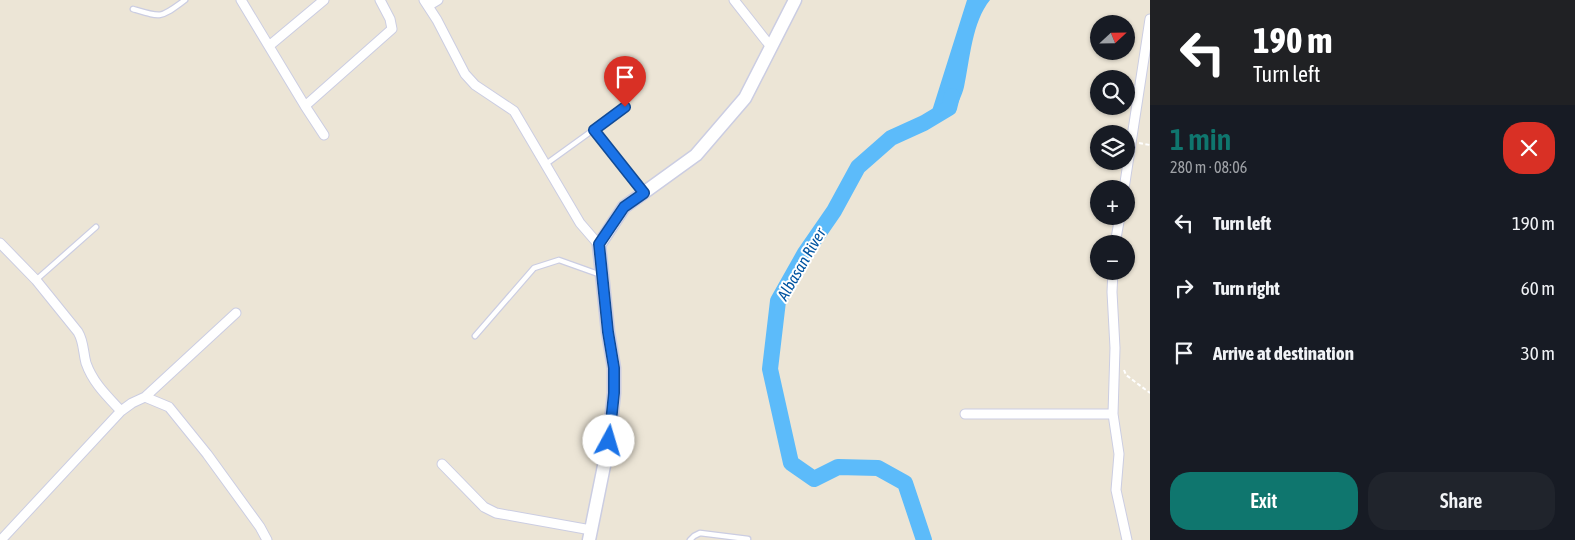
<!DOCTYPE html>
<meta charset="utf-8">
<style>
:root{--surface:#171b24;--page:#20242c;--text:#f1f3f6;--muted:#9ea1a6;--accent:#0f766e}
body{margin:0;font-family:"Asap Condensed",sans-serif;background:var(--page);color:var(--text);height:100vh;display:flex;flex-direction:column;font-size:19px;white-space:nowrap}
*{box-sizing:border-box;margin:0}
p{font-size:16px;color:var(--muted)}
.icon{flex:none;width:28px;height:28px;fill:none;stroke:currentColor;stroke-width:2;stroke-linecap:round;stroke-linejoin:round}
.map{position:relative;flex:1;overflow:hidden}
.drawer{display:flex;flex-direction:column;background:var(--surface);width:425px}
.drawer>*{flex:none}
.hud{background:#202124;color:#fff;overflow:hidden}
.needle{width:32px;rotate:68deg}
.fabs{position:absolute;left:1090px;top:15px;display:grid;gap:10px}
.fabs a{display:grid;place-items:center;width:45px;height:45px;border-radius:50%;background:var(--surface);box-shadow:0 1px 4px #0004;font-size:25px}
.pin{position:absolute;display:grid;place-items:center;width:42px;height:42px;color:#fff;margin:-51px -21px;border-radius:50% 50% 50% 0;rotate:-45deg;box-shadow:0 0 5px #0007}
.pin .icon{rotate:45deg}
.me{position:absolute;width:55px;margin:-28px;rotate:6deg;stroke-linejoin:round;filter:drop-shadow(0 0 4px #0008)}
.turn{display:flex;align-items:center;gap:18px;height:105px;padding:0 20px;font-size:22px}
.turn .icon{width:65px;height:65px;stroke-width:2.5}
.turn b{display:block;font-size:35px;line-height:42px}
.round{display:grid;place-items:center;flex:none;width:52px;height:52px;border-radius:20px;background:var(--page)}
.summary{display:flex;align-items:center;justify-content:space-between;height:85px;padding:0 20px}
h1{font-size:30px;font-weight:600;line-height:38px;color:var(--accent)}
.cta{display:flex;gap:10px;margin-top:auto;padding:10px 20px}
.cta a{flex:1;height:58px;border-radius:20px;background:var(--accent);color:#fff;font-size:20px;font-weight:600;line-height:58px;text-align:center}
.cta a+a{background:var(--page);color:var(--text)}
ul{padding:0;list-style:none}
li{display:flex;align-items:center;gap:15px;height:65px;padding:0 20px}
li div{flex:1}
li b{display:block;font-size:19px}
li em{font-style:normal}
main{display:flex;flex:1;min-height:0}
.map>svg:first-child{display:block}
.water{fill:#5cbbfa}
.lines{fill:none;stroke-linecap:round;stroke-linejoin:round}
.river{stroke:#5cbbfa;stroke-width:16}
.lane-casing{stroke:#cbcde2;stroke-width:7}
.street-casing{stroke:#cbcde2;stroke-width:11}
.secondary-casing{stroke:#cbcde2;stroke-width:15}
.path{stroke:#fff;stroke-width:2;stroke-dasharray:4 2.5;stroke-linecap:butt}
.lane{stroke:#fff;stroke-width:4.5}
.street{stroke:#fff;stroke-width:9}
.secondary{stroke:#fff;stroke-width:12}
.route-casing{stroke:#114b97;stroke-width:12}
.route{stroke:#1a73e8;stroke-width:9}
.labels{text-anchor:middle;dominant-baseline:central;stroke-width:4;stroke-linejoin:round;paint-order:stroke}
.water-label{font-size:16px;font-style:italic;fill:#0054a1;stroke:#fff}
</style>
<main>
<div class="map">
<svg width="1150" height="540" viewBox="0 0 1150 540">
<rect width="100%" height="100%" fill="#ece5d6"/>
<path class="water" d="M 967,0 L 990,0 C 972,22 970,59 964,87 C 962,96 957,104 954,113 L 931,114 Z"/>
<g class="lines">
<path class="river" d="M 924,540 L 905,483 L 878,468 L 838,467 L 814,479 L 791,463 L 770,369 L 778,301 L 805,253 L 834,211 L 858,167 L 891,138 L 924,123 L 949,108 L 952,96"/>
<g class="lane-casing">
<path id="lane" d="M 133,9 C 163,18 160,18 185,0
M 594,130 L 643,192
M 546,164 L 625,107
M 36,280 L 96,227
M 475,336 L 534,268 L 559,260 L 601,275
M 690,540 L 694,536 L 700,533 L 748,539"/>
</g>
<g class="street-casing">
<path id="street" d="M 241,0 L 305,106 L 392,29 L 390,19 L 380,0
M 424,0 L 437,20 L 465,74 L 475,85 L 514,111 L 580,223 L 599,245
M 734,0 L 771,47
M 428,6 L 438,0
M 269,46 L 324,0
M 305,106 L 324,135
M 1124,189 L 1150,19
M 0,243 L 36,280 L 78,332 C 84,342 83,352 86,363 C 93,383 107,396 121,411
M 1115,244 L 1120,216
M 1113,271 L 1112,292 L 1115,348 L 1113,414 L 1119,454 L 1116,490 L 1127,540
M 145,397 L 169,407 L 207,454 L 260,527 L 267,540
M 965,414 L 1113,414
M 442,464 L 484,507 L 496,513 L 591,530
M 1,540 L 121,411 L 132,403 L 145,397 L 236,313"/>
</g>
<g class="secondary-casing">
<path id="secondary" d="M 589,540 L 609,441 L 614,393 L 614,368 L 608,332 L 599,245 L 624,207 L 696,155 L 745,98 L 795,0"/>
</g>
<path class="path" d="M 1139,143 L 1150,145
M 1124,370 L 1126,375 L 1150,393"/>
<use href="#lane" class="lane"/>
<use href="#street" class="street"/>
<use href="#secondary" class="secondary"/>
</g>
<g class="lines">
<g class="route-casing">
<path id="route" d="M 609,441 L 614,393 L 614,368 L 608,332 L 599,244 L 624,207 L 644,193 L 594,130 L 625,107"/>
</g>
<use href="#route" class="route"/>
</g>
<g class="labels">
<g class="water-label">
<text transform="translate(801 264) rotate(-60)">Albasan River</text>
</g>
</g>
</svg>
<div class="fabs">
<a><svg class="needle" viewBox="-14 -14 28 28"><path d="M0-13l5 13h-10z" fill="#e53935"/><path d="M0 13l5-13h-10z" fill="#9ea1a6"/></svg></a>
<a><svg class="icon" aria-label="search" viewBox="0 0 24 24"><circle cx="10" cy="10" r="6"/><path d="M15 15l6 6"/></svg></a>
<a><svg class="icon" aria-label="layers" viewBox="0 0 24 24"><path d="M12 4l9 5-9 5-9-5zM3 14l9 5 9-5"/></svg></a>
<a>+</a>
<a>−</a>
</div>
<div class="pin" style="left:625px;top:107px;background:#d93025"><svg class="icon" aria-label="arrive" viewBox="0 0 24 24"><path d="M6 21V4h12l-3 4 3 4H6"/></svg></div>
<svg class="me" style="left:609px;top:441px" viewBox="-20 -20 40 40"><circle r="19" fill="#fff"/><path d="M0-13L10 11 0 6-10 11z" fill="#1a73e8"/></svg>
</div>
<section class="drawer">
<div class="hud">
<div class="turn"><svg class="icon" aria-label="left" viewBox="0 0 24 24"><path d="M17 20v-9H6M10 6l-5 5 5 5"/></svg><div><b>190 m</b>Turn left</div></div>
</div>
<div class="summary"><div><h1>1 min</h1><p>280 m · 08:06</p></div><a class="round" style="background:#d93025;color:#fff"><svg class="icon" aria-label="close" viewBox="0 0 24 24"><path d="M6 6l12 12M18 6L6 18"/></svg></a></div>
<ul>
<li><svg class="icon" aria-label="left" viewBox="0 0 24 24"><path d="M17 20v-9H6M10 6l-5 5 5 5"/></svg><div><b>Turn left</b></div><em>190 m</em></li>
<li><svg class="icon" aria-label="right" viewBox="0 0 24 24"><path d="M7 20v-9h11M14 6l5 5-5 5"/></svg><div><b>Turn right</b></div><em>60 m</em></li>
<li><svg class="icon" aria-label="arrive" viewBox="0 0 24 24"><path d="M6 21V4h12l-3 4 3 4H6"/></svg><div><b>Arrive at destination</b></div><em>30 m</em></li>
</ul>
<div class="cta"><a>Exit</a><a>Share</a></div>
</section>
</main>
